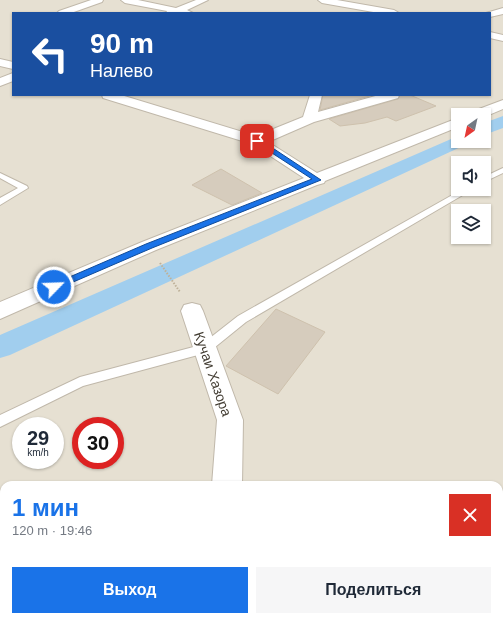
<!DOCTYPE html>
<html lang="ru">
<meta charset="utf-8">
<style>
:root{--surface:#fff;--page:#f6f6f7;--text:#1f2937;--muted:#747a83;--accent:#1a73e8}
body{margin:0;font-family:Helvetica,sans-serif;background:var(--page);color:var(--text);height:100vh;display:flex;flex-direction:column;font-size:15px;white-space:nowrap}
*{box-sizing:border-box;margin:0}
p{font-size:13px;color:var(--muted)}
.icon{flex:none;width:22px;height:22px;fill:none;stroke:currentColor;stroke-width:2;stroke-linecap:round;stroke-linejoin:round}
.map{position:relative;flex:1;overflow:hidden}
.drawer{position:absolute;left:0px;top:481px;width:503px;height:140px;display:flex;flex-direction:column;background:var(--surface);border-radius:12px 12px 0 0;box-shadow:0 1px 3px #0004}
.drawer>*{flex:none}
.hud{position:absolute;left:12px;top:12px;width:479px;height:84px;border-radius:0px;box-shadow:0 1px 3px #0004;background:#1a4fa0;color:#fff;overflow:hidden}
.needle{width:26px;rotate:213deg}
.tools{position:absolute;left:451px;top:108px;display:grid;gap:8px}
.tools a{display:grid;place-items:center;width:40px;height:40px;border-radius:0px;background:var(--surface);box-shadow:0 1px 3px #0004;font-size:20px}
.speed{position:absolute;left:12px;top:417px;display:flex;gap:8px;font-size:20px;font-weight:700;text-align:center}
.speed>*{display:grid;place-content:center;width:52px;height:52px;border-radius:50%;background:var(--surface);box-shadow:0 1px 3px #0004;line-height:1}
.speed small{font-size:10px;font-weight:400}
.speed .limit{border:6px solid #d22;background:#fff;color:#111}
.pin{position:absolute;display:grid;place-items:center;width:34px;height:34px;color:#fff;margin:-17px;border-radius:8px;box-shadow:0 2px 6px #0006}
.me{position:absolute;width:44px;margin:-22px;rotate:66deg;stroke-linejoin:round;filter:drop-shadow(0 0 3px #0008)}
.turn{display:flex;align-items:center;gap:14px;height:84px;padding:0 12px;font-size:18px}
.turn .icon{width:52px;height:52px;stroke-width:2.5}
.turn b{display:block;font-size:28px;line-height:34px}
.round{display:grid;place-items:center;flex:none;width:42px;height:42px;border-radius:0px;background:var(--page)}
.headline{display:flex;align-items:center;justify-content:space-between;height:68px;padding:0 12px}
h1{font-size:24px;font-weight:700;line-height:30px;color:var(--accent)}
.button{display:flex;gap:8px;margin-top:auto;padding:8px 12px}
.button a{flex:1;height:46px;border-radius:0px;background:var(--accent);color:#fff;font-size:16px;font-weight:700;line-height:46px;text-align:center}
.button a+a{background:var(--page);color:var(--text)}
.map>svg:first-child{display:block}
.residential{fill:#e6e0d2;fill-rule:evenodd}
.lines{fill:none;stroke-linecap:round;stroke-linejoin:round}
.canal{fill:#a1ceee;fill-rule:evenodd}
.building{fill:#d6ccbd;stroke:#cec1ad}
.service-casing{stroke:#c0b8aa;stroke-width:2}
.minor-casing{stroke:#c0b8aa;stroke-width:2}
.path{stroke:#beb199;stroke-width:2;stroke-dasharray:1.5 1.5;stroke-linecap:butt}
.service{fill:#fff;fill-rule:evenodd}
.minor{fill:#fff;fill-rule:evenodd}
.route{fill:#1a73e8;stroke:#114b97}
.labels{text-anchor:middle;dominant-baseline:central;stroke-width:3.5;stroke-linejoin:round;paint-order:stroke}
.street-label{font-size:14px;fill:#443e34;stroke:#fff}
</style>
<div class="map">
<svg width="503" height="621" viewBox="0 0 503 621">
<rect width="100%" height="100%" fill="#f2eee4"/>
<path class="residential" d="M 0,0 L 503,0 L 503,621 L 0,621 ZM 13,13 L 490,13 L 490,95 L 13,95 ZM 458,115 L 484,115 L 484,141 L 458,141 ZM 458,163 L 484,163 L 484,189 L 458,189 ZM 458,211 L 484,211 L 484,237 L 458,237 ZM 21,426 L 55,426 L 55,460 L 21,460 ZM 81,426 L 115,426 L 115,460 L 81,460 ZM 4,485 L 499,485 L 499,617 L 4,617 Z"/>
<g class="lines">
<path class="canal" d="M 503,116 L 503,128 L 484,135 L 484,123 Z
M 458,136 L 458,141 L 468,141 L 465,145 L 10,355 L 0,358 L 0,335 Z"/>
</g>
<path class="building" d="M 323,95 L 373,95 L 320,110 Z
M 400,95 L 410,95 L 436,106 L 396,121 L 387,117 L 365,123 L 340,126 L 329,119 L 398,99 Z
M 221,169 L 262,193 L 232,205 L 192,185 Z
M 276,309 L 325,332 L 278,394 L 226,366 Z"/>
<g class="lines">
<g class="service-casing">
<path id="service" d="M 503,168 L 503,173 L 484,182 L 484,177 Z
M 0,173 L 27,186 L 28,188 L 0,205 L 0,198 L 18,188 L 0,178 Z
M 463,189 L 473,189 L 246,322 L 209,352 L 83,386 L 0,427 L 0,415 L 80,377 L 201,345 L 238,316 Z"/>
</g>
<g class="minor-casing">
<path id="minor" d="M 91,0 L 103,0 L 102,2 L 71,13 L 57,13 L 59,11 Z
M 121,0 L 138,0 L 176,8 L 196,0 L 208,0 L 187,10 L 193,13 L 166,13 L 167,11 L 125,3 Z
M 318,0 L 337,0 L 394,10 L 399,13 L 379,13 L 322,3 Z
M 503,8 L 503,14 L 490,17 L 490,13 L 486,13 Z
M 490,32 L 503,35 L 503,41 L 490,38 Z
M 0,59 L 13,62 L 13,69 L 0,66 Z
M 13,73 L 13,81 L 0,86 L 0,78 Z
M 102,95 L 121,95 L 256,136 L 303,117 L 310,95 L 322,95 L 318,112 L 379,95 L 399,95 L 398,98 L 314,122 L 268,142 L 317,173 L 458,118 L 458,127 L 325,181 L 324,183 L 317,185 L 156,250 L 0,319 L 0,302 L 142,242 L 304,178 L 252,144 L 103,98 Z
M 503,100 L 503,109 L 484,117 L 484,115 L 469,115 L 471,112 Z
M 192,303 L 200,305 L 203,311 L 243,420 L 242,485 L 212,485 L 217,420 L 181,311 L 184,305 Z
M 499,505 L 503,505 L 503,537 L 499,537 Z
M 195,617 L 231,617 L 231,621 L 195,621 Z"/>
</g>
<path class="path" d="M 160,263 L 180,292"/>
<use href="#service" class="service"/>
<use href="#minor" class="minor"/>
</g>
<path class="route" d="M 255,139 L 259,139 L 321,180 L 152,248 L 57,289 L 51,289 L 50,287 L 51,285 L 146,244 L 312,179 L 255,142 Z"/>
<g class="labels">
<g class="street-label">
<text transform="translate(213 374) rotate(71)">Кучаи Хазора</text>
</g>
</g>
</svg>
<div class="tools">
<a><svg class="needle" viewBox="-14 -14 28 28"><path d="M0-13l5 13h-10z" fill="#e53935"/><path d="M0 13l5-13h-10z" fill="#747a83"/></svg></a>
<a><svg class="icon" aria-label="sound" viewBox="0 0 24 24"><path d="M4 9h4l5-4v14l-5-4H4zM17 9q2 3 0 6"/></svg></a>
<a><svg class="icon" aria-label="layers" viewBox="0 0 24 24"><path d="M12 4l9 5-9 5-9-5zM3 14l9 5 9-5"/></svg></a>
</div>
<div class="speed"><div>29<small>km/h</small></div><div class="limit">30</div></div>
<div class="pin" style="left:257px;top:141px;background:#d93025"><svg class="icon" aria-label="arrive" viewBox="0 0 24 24"><path d="M6 21V4h12l-3 4 3 4H6"/></svg></div>
<svg class="me" style="left:54px;top:287px" viewBox="-20 -20 40 40"><circle r="17" fill="#1a73e8" stroke="#fff" stroke-width="3"/><path d="M0-11L8 9 0 5-8 9z" fill="#fff"/></svg>
<div class="hud">
<div class="turn"><svg class="icon" aria-label="left" viewBox="0 0 24 24"><path d="M17 20v-9H6M10 6l-5 5 5 5"/></svg><div><b>90 m</b>Налево</div></div>
</div>
<section class="drawer">
<div class="headline"><div><h1>1 мин</h1><p>120 m · 19:46</p></div><a class="round" style="background:#d93025;color:#fff"><svg class="icon" aria-label="close" viewBox="0 0 24 24"><path d="M6 6l12 12M18 6L6 18"/></svg></a></div>
<div class="button"><a>Выход</a><a>Поделиться</a></div>
</section>
</div>
